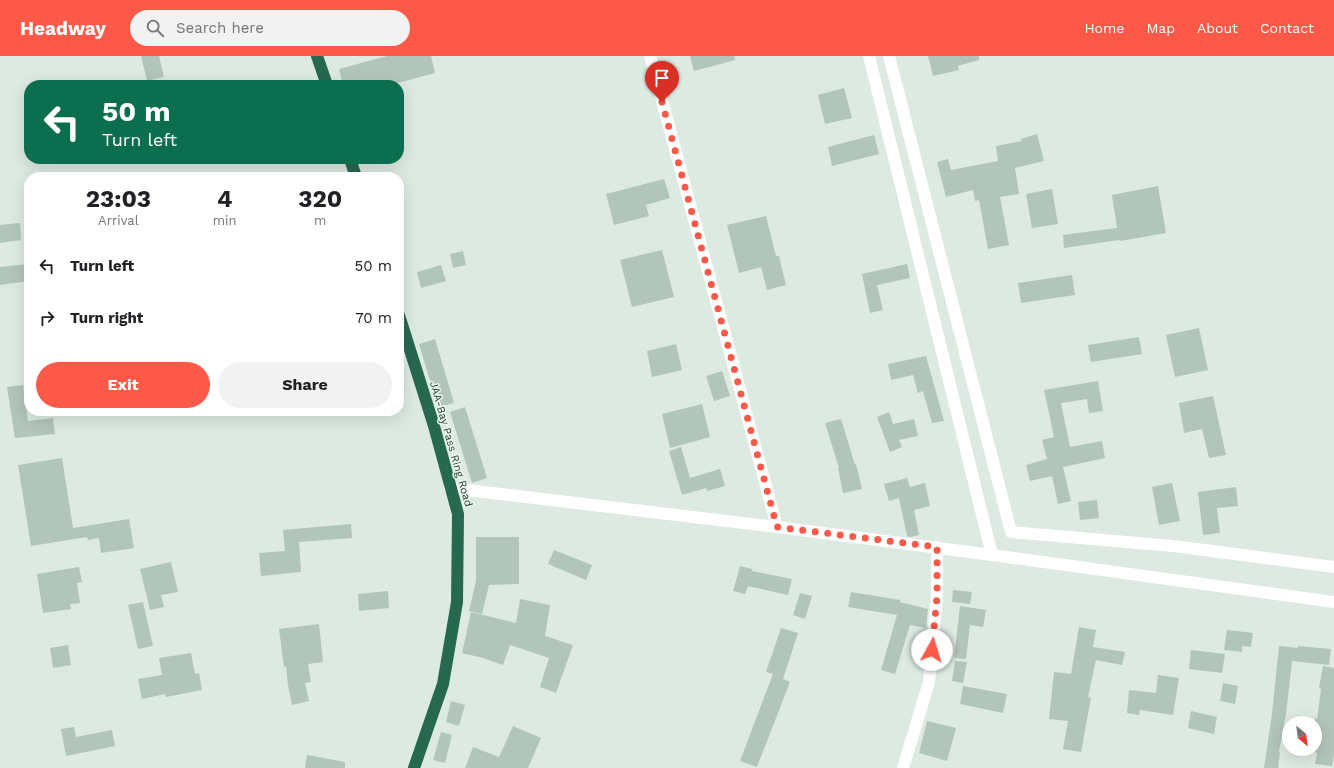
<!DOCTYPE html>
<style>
:root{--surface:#fff;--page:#f2f2f2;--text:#202124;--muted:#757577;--accent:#fc5948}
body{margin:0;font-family:"Work Sans",sans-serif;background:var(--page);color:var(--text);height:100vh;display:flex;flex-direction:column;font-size:15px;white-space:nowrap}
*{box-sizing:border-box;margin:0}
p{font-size:13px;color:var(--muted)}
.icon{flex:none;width:22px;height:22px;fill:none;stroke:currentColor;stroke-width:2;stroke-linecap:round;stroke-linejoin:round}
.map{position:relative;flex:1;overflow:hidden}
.sheet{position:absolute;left:24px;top:116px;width:380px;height:244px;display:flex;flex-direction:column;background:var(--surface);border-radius:16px;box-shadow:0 4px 16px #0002}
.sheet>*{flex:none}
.guide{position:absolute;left:24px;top:24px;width:380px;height:84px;border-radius:16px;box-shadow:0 4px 16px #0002;background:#0b6e4f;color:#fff;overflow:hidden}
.needle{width:26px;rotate:151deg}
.buttons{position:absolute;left:1282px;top:660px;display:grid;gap:8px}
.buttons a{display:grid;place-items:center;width:40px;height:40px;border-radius:50%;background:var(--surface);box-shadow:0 4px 16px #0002;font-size:20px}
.pin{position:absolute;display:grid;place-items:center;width:34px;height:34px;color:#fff;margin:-41px -17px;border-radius:50% 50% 50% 0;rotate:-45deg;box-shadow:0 0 4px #0007}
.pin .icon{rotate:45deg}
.me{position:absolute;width:44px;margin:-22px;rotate:6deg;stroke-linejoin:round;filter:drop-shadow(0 0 3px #0008)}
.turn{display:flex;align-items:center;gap:14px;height:84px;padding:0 12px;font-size:18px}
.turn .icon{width:52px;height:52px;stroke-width:2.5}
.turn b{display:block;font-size:28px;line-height:34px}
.eta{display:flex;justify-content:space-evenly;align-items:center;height:68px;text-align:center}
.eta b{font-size:24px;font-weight:700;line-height:28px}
.button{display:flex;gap:8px;margin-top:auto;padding:8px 12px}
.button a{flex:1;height:46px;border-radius:24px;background:var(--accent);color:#fff;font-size:16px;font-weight:700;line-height:46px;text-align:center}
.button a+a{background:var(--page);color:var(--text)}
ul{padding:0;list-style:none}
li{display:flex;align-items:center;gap:12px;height:52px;padding:0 12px}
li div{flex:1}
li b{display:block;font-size:15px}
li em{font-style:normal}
header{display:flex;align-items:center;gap:24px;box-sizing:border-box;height:56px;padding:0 20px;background:var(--accent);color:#fff}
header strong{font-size:19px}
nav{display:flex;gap:22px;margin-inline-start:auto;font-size:14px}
.search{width:280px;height:36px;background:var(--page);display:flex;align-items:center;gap:10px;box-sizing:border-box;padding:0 14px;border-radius:22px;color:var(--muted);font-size:15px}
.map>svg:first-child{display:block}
.building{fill:#b2c5ba}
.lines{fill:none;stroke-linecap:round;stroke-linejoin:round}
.minor{stroke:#fff;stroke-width:12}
.highway{stroke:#276851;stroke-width:12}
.route{stroke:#fc5948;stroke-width:7;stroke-dasharray:0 12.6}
.labels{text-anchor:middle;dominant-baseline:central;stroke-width:3;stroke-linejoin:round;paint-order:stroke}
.street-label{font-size:11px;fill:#1d3a2e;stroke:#edf7f0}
</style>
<header>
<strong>Headway</strong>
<div class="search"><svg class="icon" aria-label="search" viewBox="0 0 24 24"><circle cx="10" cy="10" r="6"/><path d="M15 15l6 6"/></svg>Search here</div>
<nav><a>Home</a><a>Map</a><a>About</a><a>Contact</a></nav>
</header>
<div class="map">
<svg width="1334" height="712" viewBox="0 0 1334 712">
<rect width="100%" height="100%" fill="#dceae2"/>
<path class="building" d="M 141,0 L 159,0 L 164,21 L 147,25 Z
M 387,0 L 431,0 L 435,17 L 390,29 L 343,29 L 339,13 Z
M 690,0 L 734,0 L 735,4 L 694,15 Z
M 928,0 L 979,0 L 979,4 L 958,10 L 959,14 L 933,20 Z
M 844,32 L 852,62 L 825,68 L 818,39 Z
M 1037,78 L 1044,105 L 1015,112 L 1019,138 L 1000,141 L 1009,189 L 988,193 L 979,144 L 975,145 L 973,134 L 946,141 L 937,106 L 948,103 L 951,114 L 998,105 L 996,90 L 1022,85 L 1021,83 Z
M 874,79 L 879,98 L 832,110 L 828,91 Z
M 664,123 L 670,142 L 646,149 L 649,160 L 614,169 L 606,138 Z
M 1158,130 L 1166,177 L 1120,185 L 1119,184 L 1064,192 L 1063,179 L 1117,172 L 1112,139 Z
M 1052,133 L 1058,168 L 1032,172 L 1026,138 Z
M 766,160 L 776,200 L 779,200 L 786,229 L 767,234 L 761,211 L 739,217 L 727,169 Z
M 20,167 L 21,184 L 0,187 L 0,169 Z
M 662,194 L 674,241 L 632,251 L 620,204 Z
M 463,195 L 466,209 L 453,212 L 450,198 Z
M 27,208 L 29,225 L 0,229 L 0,211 Z
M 907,208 L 910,222 L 877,229 L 883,254 L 870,257 L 862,218 Z
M 441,209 L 446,225 L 421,232 L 417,216 Z
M 1072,219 L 1075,239 L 1021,247 L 1018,227 Z
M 1199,272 L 1208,314 L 1175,321 L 1166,279 Z
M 1139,281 L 1142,298 L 1091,306 L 1088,289 Z
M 435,283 L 454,347 L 438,351 L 419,288 Z
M 676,288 L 682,314 L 652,321 L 647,295 Z
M 926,300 L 944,365 L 932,367 L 923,335 L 918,337 L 913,319 L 891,324 L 888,308 Z
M 722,315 L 730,340 L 714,345 L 706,320 Z
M 1098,325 L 1103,355 L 1089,357 L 1087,343 L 1061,347 L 1070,391 L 1102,385 L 1105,402 L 1063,411 L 1071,445 L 1058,448 L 1052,420 L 1030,425 L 1026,409 L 1047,403 L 1042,384 L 1054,381 L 1044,334 Z
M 23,329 L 28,365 L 53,362 L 55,378 L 15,382 L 7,331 Z
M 1213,340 L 1226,399 L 1209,402 L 1202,373 L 1184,377 L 1179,347 Z
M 702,348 L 710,381 L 670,392 L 662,358 Z
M 465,351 L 487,422 L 472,427 L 450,356 Z
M 889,356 L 893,368 L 914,363 L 918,380 L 899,384 L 902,391 L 890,396 L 877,361 Z
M 841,363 L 855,409 L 856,408 L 862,433 L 843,437 L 838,412 L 839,412 L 825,367 Z
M 681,391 L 690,422 L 720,413 L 725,430 L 707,435 L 706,432 L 682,439 L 669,395 Z
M 62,402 L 73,472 L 129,463 L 134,492 L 101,497 L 99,482 L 88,484 L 87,481 L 31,490 L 18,409 Z
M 907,422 L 910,431 L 925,427 L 930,450 L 914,454 L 919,479 L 910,481 L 907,480 L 899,442 L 889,445 L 884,428 Z
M 1172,427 L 1180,465 L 1159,469 L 1152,431 Z
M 1236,431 L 1238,450 L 1217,452 L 1220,477 L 1203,479 L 1198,436 Z
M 1097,444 L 1099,462 L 1080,464 L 1078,446 Z
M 351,468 L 352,482 L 299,486 L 301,516 L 261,520 L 259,497 L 285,495 L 283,474 Z
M 476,481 L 519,481 L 519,528 L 489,529 L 482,558 L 469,555 L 476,525 Z
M 554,494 L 592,509 L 586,524 L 548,508 Z
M 171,506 L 178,536 L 161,539 L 164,551 L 150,554 L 140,513 Z
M 740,510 L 752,513 L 752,515 L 792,523 L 788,539 L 748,530 L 745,538 L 733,535 Z
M 79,511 L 82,526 L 77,527 L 80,547 L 70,548 L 71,553 L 43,557 L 37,518 Z
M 953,534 L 972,536 L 970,548 L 952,546 Z
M 388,535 L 389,552 L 359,555 L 358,538 Z
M 851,536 L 900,544 L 900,546 L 928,553 L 926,572 L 910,569 L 895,618 L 881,614 L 897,559 L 848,551 Z
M 800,537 L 812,540 L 805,563 L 793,559 Z
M 520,543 L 550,549 L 545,580 L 573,589 L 556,637 L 540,631 L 549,602 L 510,589 L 503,609 L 483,602 L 462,597 L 471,556 L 516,567 Z
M 143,546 L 153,590 L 138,593 L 128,549 Z
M 960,550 L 986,554 L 983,571 L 970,569 L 966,603 L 954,602 Z
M 319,568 L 323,606 L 308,608 L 311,626 L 305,627 L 309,645 L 292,649 L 288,629 L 286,610 L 284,611 L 279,573 Z
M 1079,571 L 1096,574 L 1093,591 L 1125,596 L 1122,609 L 1096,604 L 1088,641 L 1091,642 L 1081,696 L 1063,693 L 1068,665 L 1049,663 L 1054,616 L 1071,618 Z
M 781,572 L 798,577 L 783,623 L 790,626 L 757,711 L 740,705 L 773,618 L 766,616 Z
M 1227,574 L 1253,577 L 1251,591 L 1242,590 L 1242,596 L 1224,594 Z
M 68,589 L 71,609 L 53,612 L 50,592 Z
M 1279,590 L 1298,592 L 1298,590 L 1331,593 L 1329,609 L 1292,605 L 1286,658 L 1279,696 L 1280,696 L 1278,712 L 1264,712 L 1272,658 Z
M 1191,594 L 1225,598 L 1222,617 L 1189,613 Z
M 191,597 L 195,618 L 199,617 L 202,634 L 166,641 L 165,638 L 142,643 L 138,623 L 162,619 L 159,602 Z
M 955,605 L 967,606 L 963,627 L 952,625 Z
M 1323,610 L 1334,612 L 1334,699 L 1332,710 L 1315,708 L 1317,697 L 1315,696 L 1315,662 L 1317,663 L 1321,633 L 1319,632 Z
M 1158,619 L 1179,622 L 1173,659 L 1140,654 L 1139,659 L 1127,657 L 1129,634 L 1156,637 Z
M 1223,627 L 1238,630 L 1235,648 L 1220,645 Z
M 963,630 L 1007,638 L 1003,657 L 960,648 Z
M 451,645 L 465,649 L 459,670 L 446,666 Z
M 1191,655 L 1217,661 L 1214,678 L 1188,672 Z
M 927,665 L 956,672 L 947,705 L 919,697 Z
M 513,670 L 541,682 L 528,712 L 465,712 L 473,691 L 499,701 Z
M 74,671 L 76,681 L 112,674 L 115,690 L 66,700 L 61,673 Z
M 441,676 L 452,679 L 445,707 L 433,704 Z
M 307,699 L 345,706 L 345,712 L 305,712 Z"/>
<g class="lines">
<path class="minor" d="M 650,0 L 777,471
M 869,0 L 992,499
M 889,0 L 1011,476 L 1173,490 L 1334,511
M 450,432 L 777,471 L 992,499 L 1334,546
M 903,712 L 929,626 L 937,540 L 937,491"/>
<path class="highway" d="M 317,0 L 327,29
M 350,103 L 356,121
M 399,259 L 434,370 L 458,458 L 457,546 L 443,628 L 414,712"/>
</g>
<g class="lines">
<path class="route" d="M 662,46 L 777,471 L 937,491 L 937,540 L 932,594"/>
</g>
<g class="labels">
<g class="street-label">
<text transform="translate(451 388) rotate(74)">JAA-Bay Pass Ring Road</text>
</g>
</g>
</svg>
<div class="buttons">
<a><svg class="needle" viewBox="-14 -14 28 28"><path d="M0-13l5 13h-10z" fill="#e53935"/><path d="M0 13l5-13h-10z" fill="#757577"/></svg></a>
</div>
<div class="pin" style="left:662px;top:46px;background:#d93025"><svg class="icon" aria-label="arrive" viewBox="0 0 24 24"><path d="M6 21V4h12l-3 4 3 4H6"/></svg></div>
<svg class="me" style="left:932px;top:594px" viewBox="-20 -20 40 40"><circle r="19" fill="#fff"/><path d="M0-13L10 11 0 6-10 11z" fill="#fc5948"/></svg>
<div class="guide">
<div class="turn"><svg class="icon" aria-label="left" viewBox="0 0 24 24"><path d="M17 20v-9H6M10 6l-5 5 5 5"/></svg><div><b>50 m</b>Turn left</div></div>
</div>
<section class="sheet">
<div class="eta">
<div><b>23:03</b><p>Arrival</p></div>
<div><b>4</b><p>min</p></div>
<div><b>320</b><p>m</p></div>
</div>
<ul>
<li><svg class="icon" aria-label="left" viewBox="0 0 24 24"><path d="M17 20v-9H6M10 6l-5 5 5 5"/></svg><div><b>Turn left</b></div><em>50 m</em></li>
<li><svg class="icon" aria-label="right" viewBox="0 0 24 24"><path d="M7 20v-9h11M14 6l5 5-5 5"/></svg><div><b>Turn right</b></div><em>70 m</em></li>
</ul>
<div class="button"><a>Exit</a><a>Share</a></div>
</section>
</div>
